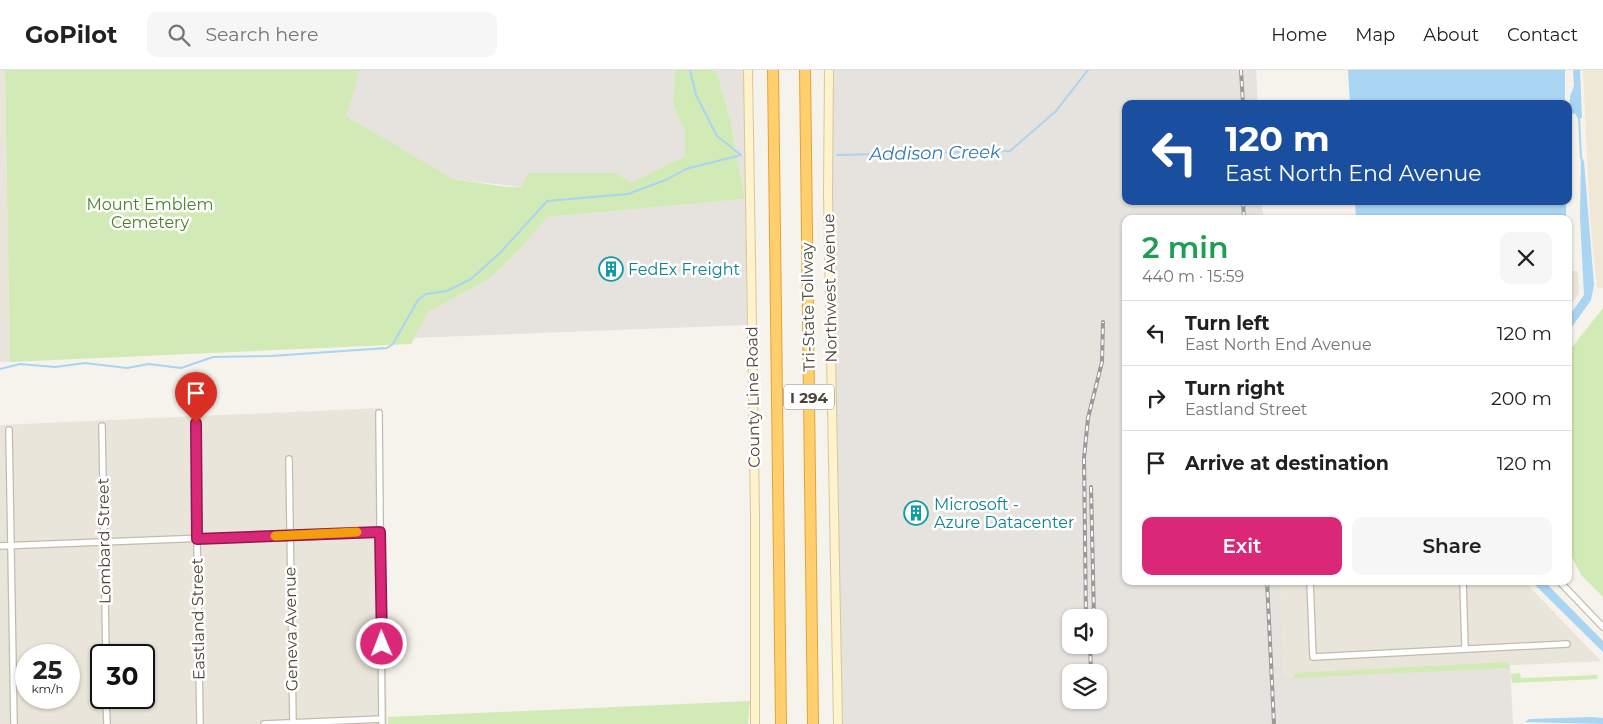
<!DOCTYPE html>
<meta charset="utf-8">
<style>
:root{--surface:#fff;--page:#f6f6f6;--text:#202124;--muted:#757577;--line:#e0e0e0;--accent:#db2777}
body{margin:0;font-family:Montserrat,sans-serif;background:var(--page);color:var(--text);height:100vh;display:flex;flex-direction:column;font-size:19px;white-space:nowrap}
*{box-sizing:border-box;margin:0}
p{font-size:16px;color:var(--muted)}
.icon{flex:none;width:28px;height:28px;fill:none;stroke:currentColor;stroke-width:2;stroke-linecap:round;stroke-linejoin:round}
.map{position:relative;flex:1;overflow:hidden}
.details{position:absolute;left:1122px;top:145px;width:450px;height:370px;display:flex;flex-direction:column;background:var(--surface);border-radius:10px;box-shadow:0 1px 4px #0004}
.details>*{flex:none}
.banner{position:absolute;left:1122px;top:30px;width:450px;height:105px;border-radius:10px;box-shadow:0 1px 4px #0004;background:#1a4fa0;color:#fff;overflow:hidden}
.controls{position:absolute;left:1062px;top:539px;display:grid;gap:10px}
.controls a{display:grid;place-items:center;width:45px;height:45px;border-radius:10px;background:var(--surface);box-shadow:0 1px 4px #0004;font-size:25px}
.speed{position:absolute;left:15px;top:574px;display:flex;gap:10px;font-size:25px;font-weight:700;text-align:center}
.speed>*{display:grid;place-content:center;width:65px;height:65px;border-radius:50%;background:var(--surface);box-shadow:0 1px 4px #0004;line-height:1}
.speed small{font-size:12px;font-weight:400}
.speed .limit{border:2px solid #111;border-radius:8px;background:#fff;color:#111}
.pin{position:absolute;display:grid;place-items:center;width:42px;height:42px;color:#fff;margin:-51px -21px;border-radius:50% 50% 50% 0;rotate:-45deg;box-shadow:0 0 5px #0007}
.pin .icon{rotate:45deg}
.me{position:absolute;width:55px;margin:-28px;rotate:359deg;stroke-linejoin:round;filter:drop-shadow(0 0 4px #0008)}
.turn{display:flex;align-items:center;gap:18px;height:105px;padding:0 20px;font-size:22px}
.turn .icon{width:65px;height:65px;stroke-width:2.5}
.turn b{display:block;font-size:35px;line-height:42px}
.round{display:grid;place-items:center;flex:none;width:52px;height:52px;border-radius:10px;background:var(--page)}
.head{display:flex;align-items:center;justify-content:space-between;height:85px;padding:0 20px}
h1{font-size:30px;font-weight:600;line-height:38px;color:#1e9e55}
.action{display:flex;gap:10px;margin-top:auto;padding:10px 20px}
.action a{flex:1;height:58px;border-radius:10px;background:var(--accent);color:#fff;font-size:20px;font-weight:600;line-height:58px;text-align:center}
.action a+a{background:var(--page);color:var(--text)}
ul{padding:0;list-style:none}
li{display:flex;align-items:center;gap:15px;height:65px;padding:0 20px;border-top:1px solid var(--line)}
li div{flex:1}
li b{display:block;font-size:19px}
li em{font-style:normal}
header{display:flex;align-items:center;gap:30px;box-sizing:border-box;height:70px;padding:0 25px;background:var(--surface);border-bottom:1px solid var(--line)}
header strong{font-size:24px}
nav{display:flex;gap:28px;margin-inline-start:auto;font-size:18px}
.search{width:350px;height:45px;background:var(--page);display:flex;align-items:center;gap:12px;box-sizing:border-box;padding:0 18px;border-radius:10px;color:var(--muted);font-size:19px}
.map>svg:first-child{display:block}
.residential{fill:#eae5da;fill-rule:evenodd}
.industrial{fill:#e6e2dd;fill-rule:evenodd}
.education{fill:#efe8d6}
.green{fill:#d2eab5}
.water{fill:#a9d4f2}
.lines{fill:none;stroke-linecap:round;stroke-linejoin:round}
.stream{stroke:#a9d4f2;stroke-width:2}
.street-casing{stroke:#c2bbae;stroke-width:8}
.secondary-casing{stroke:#d6c79b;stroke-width:10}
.highway-casing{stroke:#e0a43c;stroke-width:12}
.street{stroke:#fff;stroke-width:5.5}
.secondary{stroke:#fff3cd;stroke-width:8}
.highway{stroke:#ffcf6e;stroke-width:10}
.rail-casing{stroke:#9a9a9a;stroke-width:4}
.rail{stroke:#fff;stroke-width:2;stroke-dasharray:5.5;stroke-linecap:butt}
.route-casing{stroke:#8e194d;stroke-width:12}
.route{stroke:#db2777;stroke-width:9}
.slow{stroke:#f59e0b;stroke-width:9}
.labels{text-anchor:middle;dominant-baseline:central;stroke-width:5;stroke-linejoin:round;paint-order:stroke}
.shield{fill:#fff;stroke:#817c74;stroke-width:1}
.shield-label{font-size:15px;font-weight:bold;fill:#4b4439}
.park-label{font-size:16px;fill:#4a7f2a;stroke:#fff}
.culture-label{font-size:16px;fill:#0d838f;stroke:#fff;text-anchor:start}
.street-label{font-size:16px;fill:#4b4439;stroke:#fff}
.water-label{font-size:18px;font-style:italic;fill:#2e7ab2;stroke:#fff}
</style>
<header>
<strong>GoPilot</strong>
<div class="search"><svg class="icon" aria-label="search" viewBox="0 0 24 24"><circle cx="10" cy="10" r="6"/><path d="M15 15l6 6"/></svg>Search here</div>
<nav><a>Home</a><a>Map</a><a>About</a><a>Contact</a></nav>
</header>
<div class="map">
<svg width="1603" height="654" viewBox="0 0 1603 654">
<rect width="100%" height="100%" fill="#f6f3ec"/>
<path class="residential" d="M 0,0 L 5,0 L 10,292 L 0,292 Z
M 1569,201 L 1578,201 L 1579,224 L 1569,237 Z
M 382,338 L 387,654 L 0,654 L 0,355 ZM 26,585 L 69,585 L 69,628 L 26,628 ZM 101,585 L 144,585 L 144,628 L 101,628 Z
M 1280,511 L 1524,511 L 1601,591 L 1284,606 Z"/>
<path class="industrial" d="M 360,0 L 675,0 L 673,34 L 685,63 L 685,86 L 631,113 L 617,103 L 528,103 L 521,117 L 453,109 L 345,46 Z
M 713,0 L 744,0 L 747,255 L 414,268 L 428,242 L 489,209 L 518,181 L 548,147 L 745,129 L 731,53 L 717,3 Z
M 829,0 L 1256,0 L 1258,34 L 1126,34 L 1126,131 L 1262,131 L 1263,149 L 1126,149 L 1126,511 L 1280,511 L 1284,606 L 1510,595 L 1513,654 L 838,654 ZM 1071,548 L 1099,548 L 1099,575 L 1071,575 ZM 1071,602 L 1099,602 L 1099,630 L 1071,630 Z"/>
<path class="education" d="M 1583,0 L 1603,0 L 1603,218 L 1597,218 L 1590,149 Z"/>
<path class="green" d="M 5,0 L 360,0 L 346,46 L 453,109 L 507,117 L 521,117 L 528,103 L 617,103 L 631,113 L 685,86 L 685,63 L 673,34 L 675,0 L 713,0 L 717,3 L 731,53 L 745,129 L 548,147 L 518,181 L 489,209 L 428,242 L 411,274 L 10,292 Z
M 1603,238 L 1603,527 L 1581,505 L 1569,481 L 1569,281 Z
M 1508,592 L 1509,598 L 1294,608 L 1294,603 Z
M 1520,603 L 1521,608 L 1598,605 L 1597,609 L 1512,613 L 1511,604 Z
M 750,631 L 748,654 L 388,654 L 388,647 Z"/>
<path class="water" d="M 1348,0 L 1565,0 L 1565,34 L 1350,34 Z
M 1573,0 L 1580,0 L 1582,48 L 1578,49 L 1575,43 L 1570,45 L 1569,43 L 1570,26 L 1574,16 Z
M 1581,85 L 1584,92 L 1594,215 L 1591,230 L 1569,261 L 1569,246 L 1584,225 L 1580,147 Z
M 1355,131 L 1566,131 L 1566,149 L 1356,149 Z
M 1531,511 L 1544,511 L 1603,571 L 1603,582 Z
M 1591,647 L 1603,648 L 1603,654 L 1525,652 L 1529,649 Z"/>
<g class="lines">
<path class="stream" d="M 690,0 L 696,25 L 717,66 L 741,85
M 1579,47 L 1581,88
M 837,85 L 1010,81 L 1056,41 L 1088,0
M 0,299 L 20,294 L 55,297 L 85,293 L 127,298 L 149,294 L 181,298 L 213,287 L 271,286 L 387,278 L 393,274 L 418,230 L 426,224 L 447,221 L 471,209 L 500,183 L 547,131 L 628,124 L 668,109 L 686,99 L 741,85"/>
<g class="street-casing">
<path id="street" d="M 379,343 L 382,654
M 195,353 L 200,654
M 102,356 L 106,585
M 9,360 L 14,654
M 289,389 L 293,654
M 0,476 L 380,461
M 1310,511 L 1313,587 L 1567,574
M 1463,511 L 1465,578
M 1559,511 L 1603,557
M 106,628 L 107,654
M 264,654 L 382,649"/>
</g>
<g class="secondary-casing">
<path id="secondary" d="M 748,0 L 755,445 L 755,654
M 829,0 L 828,124 L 838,654"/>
</g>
<g class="highway-casing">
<path id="highway" d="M 773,0 L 781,654
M 805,0 L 813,654"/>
</g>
<use href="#street" class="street"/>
<use href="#secondary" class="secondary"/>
<use href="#highway" class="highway"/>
<g class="rail-casing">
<path id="rail" d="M 1241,0 L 1243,34
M 1243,131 L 1244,149
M 1091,417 L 1094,548
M 1267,511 L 1274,654
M 1086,548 L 1084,388 L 1088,348 L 1102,292 L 1103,252
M 1090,575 L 1091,602"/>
</g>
<use href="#rail" class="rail"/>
</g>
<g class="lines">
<g class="route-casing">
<path id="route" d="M 196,353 L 197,469 L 380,462 L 382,574"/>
</g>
<use href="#route" class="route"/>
<path class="slow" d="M 275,466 L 357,462"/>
</g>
<defs>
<g id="building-ring" transform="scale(1.25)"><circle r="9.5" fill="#fff" stroke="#0f9aa8" stroke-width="1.5"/><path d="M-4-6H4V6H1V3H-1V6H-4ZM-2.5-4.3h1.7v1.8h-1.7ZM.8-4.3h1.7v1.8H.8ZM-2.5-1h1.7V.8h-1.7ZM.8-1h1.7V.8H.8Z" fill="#0f9aa8"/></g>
</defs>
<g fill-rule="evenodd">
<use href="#building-ring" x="611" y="199"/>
<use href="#building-ring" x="916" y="443"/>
</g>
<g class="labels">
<rect class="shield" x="784" y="314.5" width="50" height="25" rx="4"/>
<g class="shield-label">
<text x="809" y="327">I 294</text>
</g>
<g class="park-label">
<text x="150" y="134">Mount Emblem<tspan x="150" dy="18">Cemetery</tspan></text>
</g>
<g class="culture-label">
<text x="628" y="199">FedEx Freight</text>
<text x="934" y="434">Microsoft -<tspan x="934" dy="18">Azure Datacenter</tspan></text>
</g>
<g class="street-label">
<text transform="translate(830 218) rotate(-91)">Northwest Avenue</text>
<text transform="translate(808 237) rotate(-91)">Tri-State Tollway</text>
<text transform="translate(753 327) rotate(-91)">County Line Road</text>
<text transform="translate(104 471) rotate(-91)">Lombard Street</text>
<text transform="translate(198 549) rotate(-91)">Eastland Street</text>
<text transform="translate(291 559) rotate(-91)">Geneva Avenue</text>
</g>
<g class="water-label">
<text transform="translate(935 83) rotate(-1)">Addison Creek</text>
</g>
</g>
</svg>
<div class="controls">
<a><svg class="icon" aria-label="sound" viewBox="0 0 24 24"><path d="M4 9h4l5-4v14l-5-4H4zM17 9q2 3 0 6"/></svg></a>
<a><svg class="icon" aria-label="layers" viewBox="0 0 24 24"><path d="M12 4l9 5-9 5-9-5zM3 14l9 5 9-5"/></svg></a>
</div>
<div class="speed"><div>25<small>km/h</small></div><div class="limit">30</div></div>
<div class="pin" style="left:196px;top:353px;background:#d93025"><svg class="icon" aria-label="arrive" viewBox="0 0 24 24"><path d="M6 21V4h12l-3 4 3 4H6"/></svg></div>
<svg class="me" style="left:382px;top:574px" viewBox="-20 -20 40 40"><circle r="17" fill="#db2777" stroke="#fff" stroke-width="3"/><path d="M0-11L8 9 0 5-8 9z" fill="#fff"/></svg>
<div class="banner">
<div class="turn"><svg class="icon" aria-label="left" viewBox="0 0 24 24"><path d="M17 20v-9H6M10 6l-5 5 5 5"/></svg><div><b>120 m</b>East North End Avenue</div></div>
</div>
<section class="details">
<div class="head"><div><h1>2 min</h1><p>440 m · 15:59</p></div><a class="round"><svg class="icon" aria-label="close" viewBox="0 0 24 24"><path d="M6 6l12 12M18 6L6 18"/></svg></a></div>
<ul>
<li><svg class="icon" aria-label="left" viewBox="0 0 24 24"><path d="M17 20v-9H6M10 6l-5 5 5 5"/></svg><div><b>Turn left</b><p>East North End Avenue</p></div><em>120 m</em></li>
<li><svg class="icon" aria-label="right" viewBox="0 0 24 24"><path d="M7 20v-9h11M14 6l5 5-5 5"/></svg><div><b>Turn right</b><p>Eastland Street</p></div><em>200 m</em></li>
<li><svg class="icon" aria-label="arrive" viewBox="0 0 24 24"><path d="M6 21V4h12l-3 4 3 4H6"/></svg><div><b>Arrive at destination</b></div><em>120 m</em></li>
</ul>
<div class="action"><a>Exit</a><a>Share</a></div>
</section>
</div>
